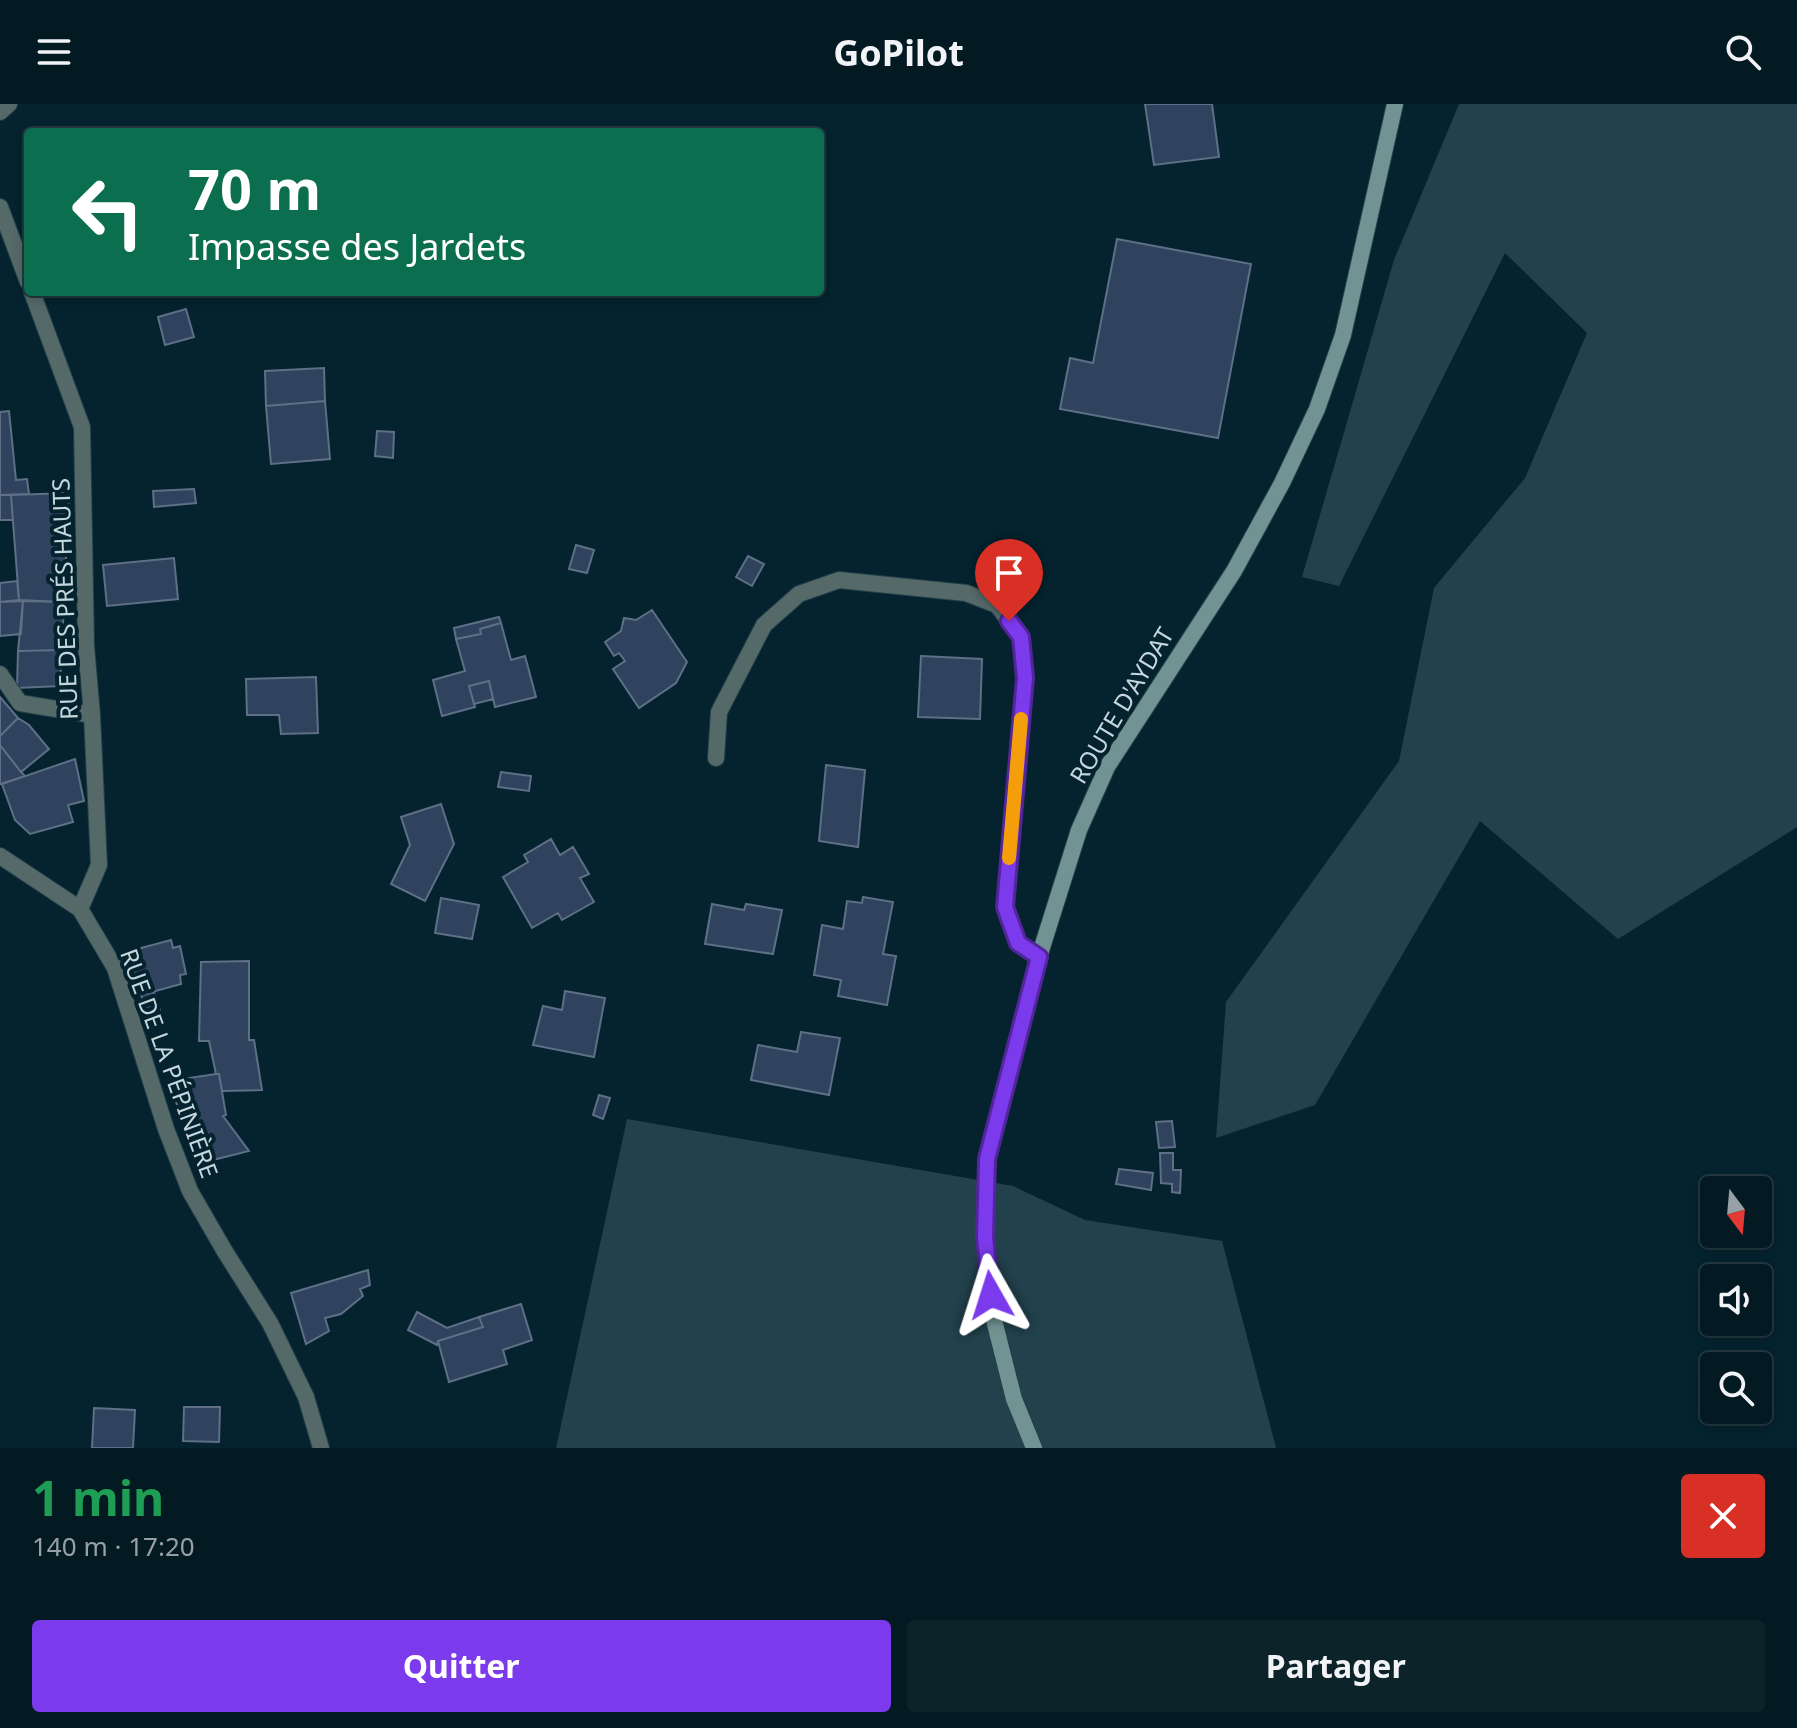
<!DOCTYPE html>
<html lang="fr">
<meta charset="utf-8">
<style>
:root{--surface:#031a22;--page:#0d232a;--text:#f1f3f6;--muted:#97a1a5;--line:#243840;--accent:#7c3aed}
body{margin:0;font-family:"Noto Sans",sans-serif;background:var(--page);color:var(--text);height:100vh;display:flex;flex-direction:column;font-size:30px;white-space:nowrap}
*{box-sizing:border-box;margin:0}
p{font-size:26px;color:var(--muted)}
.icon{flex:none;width:44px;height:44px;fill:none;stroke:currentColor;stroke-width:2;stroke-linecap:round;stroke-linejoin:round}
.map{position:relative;height:1344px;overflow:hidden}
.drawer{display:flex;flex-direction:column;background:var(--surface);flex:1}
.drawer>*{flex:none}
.hud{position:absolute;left:24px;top:24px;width:800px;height:168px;border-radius:8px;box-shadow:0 4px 12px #0003,0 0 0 2px var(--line);background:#0b6e4f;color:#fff;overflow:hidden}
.needle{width:52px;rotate:164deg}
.fabs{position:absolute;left:1700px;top:1072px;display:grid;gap:16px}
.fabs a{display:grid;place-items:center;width:72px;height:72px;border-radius:8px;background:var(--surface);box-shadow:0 4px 12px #0003,0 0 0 2px var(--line);font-size:40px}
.pin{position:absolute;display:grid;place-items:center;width:68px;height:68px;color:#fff;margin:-82px -34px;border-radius:50% 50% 50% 0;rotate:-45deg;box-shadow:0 0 8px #0007}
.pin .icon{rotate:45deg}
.me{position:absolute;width:88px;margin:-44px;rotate:354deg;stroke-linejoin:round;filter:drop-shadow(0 0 6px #0008)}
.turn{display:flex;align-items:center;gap:28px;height:168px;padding:0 32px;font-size:36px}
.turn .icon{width:104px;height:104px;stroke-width:2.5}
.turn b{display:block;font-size:56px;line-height:68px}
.round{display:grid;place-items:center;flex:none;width:84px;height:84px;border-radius:8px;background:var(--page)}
.overview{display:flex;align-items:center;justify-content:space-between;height:136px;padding:0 32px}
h1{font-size:48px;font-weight:700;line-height:60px;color:#1e9e55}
.action{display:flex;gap:16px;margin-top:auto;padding:16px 32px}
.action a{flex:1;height:92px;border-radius:8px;background:var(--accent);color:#fff;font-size:32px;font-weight:700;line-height:92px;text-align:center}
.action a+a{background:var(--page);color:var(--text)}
header{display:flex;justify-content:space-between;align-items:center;height:104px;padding:0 32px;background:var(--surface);font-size:36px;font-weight:700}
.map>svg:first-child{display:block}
.green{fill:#22414d}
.building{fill:#2f435e;stroke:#5e6f86;stroke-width:2}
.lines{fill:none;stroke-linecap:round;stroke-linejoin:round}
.street-casing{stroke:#23404a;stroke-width:18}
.secondary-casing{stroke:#23404a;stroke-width:18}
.street{stroke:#556969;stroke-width:16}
.secondary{stroke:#729393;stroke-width:16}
.route-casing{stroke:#51269a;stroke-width:20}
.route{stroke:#7c3aed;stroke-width:14}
.slow{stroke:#f59e0b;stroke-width:14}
.labels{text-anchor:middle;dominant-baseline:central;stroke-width:8;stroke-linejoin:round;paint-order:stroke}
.street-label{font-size:24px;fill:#c5d6dd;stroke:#04232e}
</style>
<header><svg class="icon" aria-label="menu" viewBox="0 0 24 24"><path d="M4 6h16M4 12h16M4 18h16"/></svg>GoPilot<svg class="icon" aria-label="search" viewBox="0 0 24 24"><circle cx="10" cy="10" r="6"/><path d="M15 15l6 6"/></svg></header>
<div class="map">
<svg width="1797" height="1344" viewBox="0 0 1797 1344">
<rect width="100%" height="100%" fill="#04232e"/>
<path class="green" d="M 1459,0 L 1797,0 L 1797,723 L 1618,835 L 1480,717 L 1315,1001 L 1216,1034 L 1226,898 L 1399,657 L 1434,484 L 1525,374 L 1587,229 L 1505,149 L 1339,482 L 1302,473 L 1394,156 Z
M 627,1015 L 1013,1082 L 1085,1116 L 1222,1137 L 1276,1344 L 556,1344 Z"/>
<path class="building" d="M 1145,0 L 1212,0 L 1219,53 L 1154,61 Z
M 1117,135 L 1251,160 L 1218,334 L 1060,305 L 1070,254 L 1093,259 Z
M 186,205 L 194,233 L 165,241 L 158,213 Z
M 324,264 L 325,297 L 266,302 L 265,267 Z
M 325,297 L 330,355 L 271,360 L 266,302 Z
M 9,307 L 16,376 L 27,375 L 29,390 L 0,391 L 0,308 Z
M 377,327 L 394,328 L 393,354 L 375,352 Z
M 194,385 L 196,399 L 154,403 L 153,387 Z
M 69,389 L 64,498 L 19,496 L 11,391 Z
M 0,391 L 11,391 L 13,416 L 0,416 Z
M 576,441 L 594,446 L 587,469 L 569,465 Z
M 748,452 L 764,460 L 752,482 L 736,473 Z
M 174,454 L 178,495 L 107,502 L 103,461 Z
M 17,477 L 19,496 L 0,498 L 0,479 Z
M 23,497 L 21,530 L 0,532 L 0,498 Z
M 23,497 L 64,498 L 62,546 L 18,547 Z
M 652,506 L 687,558 L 676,579 L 639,604 L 613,565 L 625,557 L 619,549 L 614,552 L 605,538 L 621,527 L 624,514 L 636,516 Z
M 499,513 L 501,519 L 480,525 L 481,530 L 456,535 L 454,524 Z
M 501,519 L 511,556 L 525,552 L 536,593 L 495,603 L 489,577 L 469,582 L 475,603 L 442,612 L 433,576 L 465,567 L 456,535 L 481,530 L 480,525 Z
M 62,546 L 60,582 L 17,584 L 18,547 Z
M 921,552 L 982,555 L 980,615 L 918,613 Z
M 316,573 L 318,629 L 281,630 L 279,611 L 247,611 L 246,575 Z
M 489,577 L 493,595 L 474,600 L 469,582 Z
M 0,593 L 18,614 L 0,632 Z
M 18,614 L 29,621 L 49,645 L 21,668 L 0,641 L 0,632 Z
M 0,641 L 21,668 L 25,672 L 0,680 Z
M 75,655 L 84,697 L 68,701 L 73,718 L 30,730 L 15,716 L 2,680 Z
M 826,661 L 865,666 L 858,743 L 819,737 Z
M 501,668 L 531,672 L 529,687 L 498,683 Z
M 441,700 L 454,740 L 425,797 L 391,780 L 410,741 L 401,713 Z
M 551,735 L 560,751 L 573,743 L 589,770 L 580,774 L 594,798 L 562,816 L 558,809 L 532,824 L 503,773 L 528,758 L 524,751 Z
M 863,793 L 893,798 L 883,850 L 896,852 L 887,901 L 838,892 L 841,876 L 814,871 L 822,821 L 843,825 L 847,797 L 862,799 Z
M 441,794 L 479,801 L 472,835 L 435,829 Z
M 712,800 L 744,806 L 746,800 L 782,806 L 773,850 L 705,840 Z
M 171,836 L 173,844 L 180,842 L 186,870 L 180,871 L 181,880 L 141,891 L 130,847 Z
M 249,857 L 249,936 L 254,936 L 262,986 L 222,987 L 219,970 L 216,970 L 209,937 L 199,937 L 201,858 Z
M 565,887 L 605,894 L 594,953 L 533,941 L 543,902 L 562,906 Z
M 154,888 L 161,909 L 149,914 L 141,891 Z
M 801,928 L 840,934 L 829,991 L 751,976 L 758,941 L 797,948 Z
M 216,970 L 219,970 L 226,1011 L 223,1012 L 249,1047 L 213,1056 L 202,1018 L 184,1022 L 169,977 Z
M 599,991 L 610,994 L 603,1015 L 593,1011 Z
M 1172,1017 L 1175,1043 L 1159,1044 L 1156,1018 Z
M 1160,1049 L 1173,1049 L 1173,1066 L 1181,1066 L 1180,1089 L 1172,1088 L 1172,1080 L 1161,1079 Z
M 1119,1065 L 1153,1069 L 1151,1086 L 1116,1080 Z
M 368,1166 L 370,1181 L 360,1185 L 363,1192 L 341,1210 L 325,1214 L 329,1227 L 306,1240 L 291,1189 Z
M 521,1200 L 532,1236 L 503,1246 L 507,1260 L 449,1278 L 438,1237 L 483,1223 L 479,1213 Z
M 417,1208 L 447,1224 L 479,1213 L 483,1223 L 438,1237 L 437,1241 L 408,1226 Z
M 184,1303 L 220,1303 L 219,1338 L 183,1337 Z
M 94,1304 L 135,1306 L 133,1344 L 92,1344 Z"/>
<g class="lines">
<g class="street-casing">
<path id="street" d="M 0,8 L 9,0
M 0,103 L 28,178
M 32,188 L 82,323 L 86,542 L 92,611 L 99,761 L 80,805
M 0,570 L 20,599 L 92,611
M 716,654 L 719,608 L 764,521 L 799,490 L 839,476 L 966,489 L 997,501 L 1021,533 L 1025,574 L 1005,803 L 1018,839 L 1039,853
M 0,752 L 80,805 L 115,864 L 166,1025 L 190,1087 L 224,1146 L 270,1219 L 306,1293 L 321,1344"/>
</g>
<g class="secondary-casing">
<path id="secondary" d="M 1034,1344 L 1014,1295 L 995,1220 L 985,1133 L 987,1055 L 1039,853 L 1079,726 L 1107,663 L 1234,467 L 1282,379 L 1317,305 L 1343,231 L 1395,0"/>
</g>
<use href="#street" class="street"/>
<use href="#secondary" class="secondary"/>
</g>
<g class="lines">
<g class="route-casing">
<path id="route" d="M 991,1191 L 985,1133 L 987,1055 L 1039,853 L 1018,839 L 1005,803 L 1025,574 L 1021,533 L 1009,517"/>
</g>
<use href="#route" class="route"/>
<path class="slow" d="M 1009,754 L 1021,615"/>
</g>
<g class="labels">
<g class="street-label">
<text transform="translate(64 495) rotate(-92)">RUE DES PRÉS HAUTS</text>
<text transform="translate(1121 601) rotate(-59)">ROUTE D'AYDAT</text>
<text transform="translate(170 959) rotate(70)">RUE DE LA PÉPINIÈRE</text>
</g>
</g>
</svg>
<div class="fabs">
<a><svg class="needle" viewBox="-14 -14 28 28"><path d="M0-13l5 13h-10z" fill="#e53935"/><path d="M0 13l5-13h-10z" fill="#97a1a5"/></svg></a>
<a><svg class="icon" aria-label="sound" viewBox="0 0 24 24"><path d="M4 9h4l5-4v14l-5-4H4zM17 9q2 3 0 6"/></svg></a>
<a><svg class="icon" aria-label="search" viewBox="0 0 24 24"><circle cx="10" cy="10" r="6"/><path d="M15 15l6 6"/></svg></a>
</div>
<div class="pin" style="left:1009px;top:517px;background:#d93025"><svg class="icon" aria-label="arrive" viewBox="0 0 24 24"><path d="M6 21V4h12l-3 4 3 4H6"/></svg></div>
<svg class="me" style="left:991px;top:1191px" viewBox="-20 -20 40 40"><path d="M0-17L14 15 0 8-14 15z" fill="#7c3aed" stroke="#fff" stroke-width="4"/></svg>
<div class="hud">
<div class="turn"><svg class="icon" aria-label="left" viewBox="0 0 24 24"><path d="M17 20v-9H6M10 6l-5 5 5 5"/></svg><div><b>70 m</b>Impasse des Jardets</div></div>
</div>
</div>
<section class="drawer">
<div class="overview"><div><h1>1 min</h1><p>140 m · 17:20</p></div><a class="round" style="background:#d93025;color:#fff"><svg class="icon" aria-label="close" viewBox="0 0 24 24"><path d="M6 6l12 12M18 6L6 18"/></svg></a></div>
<div class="action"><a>Quitter</a><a>Partager</a></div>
</section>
